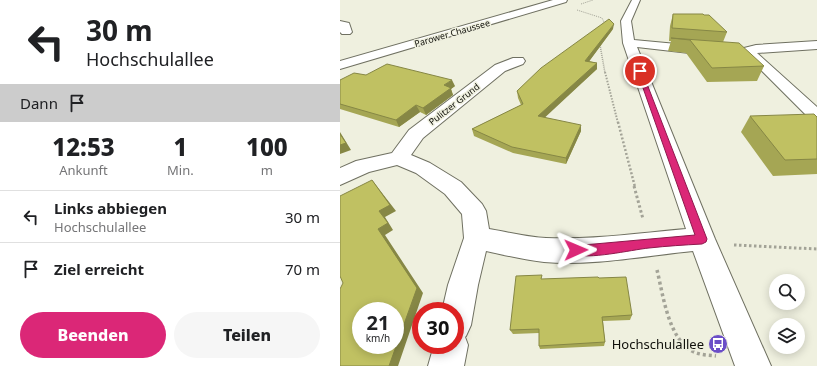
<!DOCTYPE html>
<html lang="de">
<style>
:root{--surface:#fff;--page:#f6f6f6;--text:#202124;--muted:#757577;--line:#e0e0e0;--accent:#db2777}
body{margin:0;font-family:"Noto Sans",sans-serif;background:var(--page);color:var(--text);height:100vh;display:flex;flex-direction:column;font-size:15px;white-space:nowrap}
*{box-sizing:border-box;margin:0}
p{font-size:13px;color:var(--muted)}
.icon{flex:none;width:22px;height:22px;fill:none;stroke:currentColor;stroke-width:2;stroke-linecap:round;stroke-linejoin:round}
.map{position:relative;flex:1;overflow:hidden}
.sheet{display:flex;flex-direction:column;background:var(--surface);width:340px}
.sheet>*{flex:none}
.hud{background:#fff;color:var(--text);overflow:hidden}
.fabs{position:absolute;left:429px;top:274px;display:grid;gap:8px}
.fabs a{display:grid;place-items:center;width:36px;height:36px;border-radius:50%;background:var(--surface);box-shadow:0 2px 10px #0003;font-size:20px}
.speed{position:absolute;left:12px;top:302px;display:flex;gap:8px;font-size:20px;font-weight:700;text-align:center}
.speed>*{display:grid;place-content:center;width:52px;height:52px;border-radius:50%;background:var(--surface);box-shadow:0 2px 10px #0003;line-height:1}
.speed small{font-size:10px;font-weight:400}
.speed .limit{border:6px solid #d22;background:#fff;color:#111}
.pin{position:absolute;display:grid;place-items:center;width:34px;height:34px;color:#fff;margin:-17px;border:2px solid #fff;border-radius:50%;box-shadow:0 1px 4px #0007}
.me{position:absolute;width:44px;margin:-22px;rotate:89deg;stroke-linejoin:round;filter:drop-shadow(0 0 3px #0008)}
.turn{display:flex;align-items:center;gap:14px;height:84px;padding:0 20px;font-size:18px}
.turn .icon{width:52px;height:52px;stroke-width:2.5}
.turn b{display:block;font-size:28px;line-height:34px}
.then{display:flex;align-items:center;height:38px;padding:0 20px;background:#0003;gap:8px;font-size:15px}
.eta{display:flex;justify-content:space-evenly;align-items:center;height:68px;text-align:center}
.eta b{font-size:24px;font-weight:800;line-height:28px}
.button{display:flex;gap:8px;margin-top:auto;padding:8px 20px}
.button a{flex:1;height:46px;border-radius:24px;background:var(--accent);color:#fff;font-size:16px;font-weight:800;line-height:46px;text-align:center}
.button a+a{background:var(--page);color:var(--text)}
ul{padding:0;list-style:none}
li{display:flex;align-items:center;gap:12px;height:52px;padding:0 20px;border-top:1px solid var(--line)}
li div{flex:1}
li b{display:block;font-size:15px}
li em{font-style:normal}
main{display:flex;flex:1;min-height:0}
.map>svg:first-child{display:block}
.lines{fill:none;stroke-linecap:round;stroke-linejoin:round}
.street-casing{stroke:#6f7061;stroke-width:2}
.secondary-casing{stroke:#6f7061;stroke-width:2}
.path-far5{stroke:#a3a397;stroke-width:1;stroke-dasharray:1 1;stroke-linecap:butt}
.path-far4{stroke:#a3a397;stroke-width:1.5;stroke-dasharray:1 1;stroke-linecap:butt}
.path-far3{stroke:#a3a397;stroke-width:2;stroke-dasharray:1.5 1.5;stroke-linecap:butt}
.path-far2{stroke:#a3a397;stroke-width:2.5;stroke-dasharray:2 2;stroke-linecap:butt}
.path-far1{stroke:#a3a397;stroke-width:3;stroke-dasharray:2.5 2.5;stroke-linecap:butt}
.path{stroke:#a3a397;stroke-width:3.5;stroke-dasharray:3 3;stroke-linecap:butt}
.street{fill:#fff;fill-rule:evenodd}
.secondary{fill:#fff;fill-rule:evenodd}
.wall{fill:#a5a654}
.shaded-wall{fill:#868745}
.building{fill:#c0c162;stroke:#868745;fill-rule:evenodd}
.route{fill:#db2777;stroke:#8e194d}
.labels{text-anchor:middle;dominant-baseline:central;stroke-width:3;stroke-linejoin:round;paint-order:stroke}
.far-street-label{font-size:9px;fill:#10100b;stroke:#eff0df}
.near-poi-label{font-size:13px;fill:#10100b;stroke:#eff0df;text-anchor:end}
</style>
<main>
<section class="sheet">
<div class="hud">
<div class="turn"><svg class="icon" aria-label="left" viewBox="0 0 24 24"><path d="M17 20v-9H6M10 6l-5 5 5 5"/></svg><div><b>30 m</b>Hochschulallee</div></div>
<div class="then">Dann<svg class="icon" aria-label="arrive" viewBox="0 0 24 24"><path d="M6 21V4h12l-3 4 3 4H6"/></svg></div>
</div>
<div class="eta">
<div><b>12:53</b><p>Ankunft</p></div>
<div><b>1</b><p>Min.</p></div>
<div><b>100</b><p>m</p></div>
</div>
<ul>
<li><svg class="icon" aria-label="left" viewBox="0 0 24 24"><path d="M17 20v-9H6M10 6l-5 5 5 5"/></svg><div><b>Links abbiegen</b><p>Hochschulallee</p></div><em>30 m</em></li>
<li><svg class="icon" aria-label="arrive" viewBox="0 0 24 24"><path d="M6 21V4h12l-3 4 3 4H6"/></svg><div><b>Ziel erreicht</b></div><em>70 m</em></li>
</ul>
<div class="button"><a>Beenden</a><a>Teilen</a></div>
</section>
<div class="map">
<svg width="477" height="366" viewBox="0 0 477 366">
<rect width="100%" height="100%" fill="#eff0df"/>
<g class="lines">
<g class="street-casing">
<path id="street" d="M 292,0 L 300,0 L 291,21 L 294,40 L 358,46 L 362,47 L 364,50 L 362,53 L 358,54 L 297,47 L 375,239 L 431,366 L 395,366 L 353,251 C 304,256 253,266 204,262 C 184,260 165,255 146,251 L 138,285 L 131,325 L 126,336 L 125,337 L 128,345 L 124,366 L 88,366 L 94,345 L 115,345 L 115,311 L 102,311 L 108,285 L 124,238 L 122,214 L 105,194 L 76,173 L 57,165 L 29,172 L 0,185 L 0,168 L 16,161 L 52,153 L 69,130 L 155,65 L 173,58 L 183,58 L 185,61 L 183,64 L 165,71 L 83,138 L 71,155 L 90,163 L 121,182 L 142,204 L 146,211 L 149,229 C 167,232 187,237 206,238 C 252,240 299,233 346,229 L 283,43 L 281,21 Z
M 0,21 L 9,23 L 12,32 L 10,34 L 2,34 L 0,32 Z
M 477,41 L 477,49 L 417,53 L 477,107 L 477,121 L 471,120 L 402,51 L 404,48 L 416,45 Z"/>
</g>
<g class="secondary-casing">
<path id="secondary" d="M 213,0 L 227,0 L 226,2 L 0,69 L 0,61 Z"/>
</g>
<path class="path-far5" d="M 241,4 L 253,0
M 237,10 L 262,18 L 264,22 L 262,26"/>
<path class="path-far4" d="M 260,45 L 265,73"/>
<path class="path-far3" d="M 265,72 L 278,123"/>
<path class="path-far2" d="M 278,122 L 295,187"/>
<path class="path-far1" d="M 294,186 L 303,219
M 394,245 L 477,249"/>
<path class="path" d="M 317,270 C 323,294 328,338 352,351 C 359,355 368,355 376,356"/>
<use href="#street" class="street"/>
<use href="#secondary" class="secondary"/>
</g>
<path class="wall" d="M 333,14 L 387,32 L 383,42 L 424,66 L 417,81 L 367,82 L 346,53 L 328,51 L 331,41 L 329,41 L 330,26 Z
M 273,29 L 249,61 L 257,63 L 257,69 L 204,117 L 241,131 L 226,164 L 173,153 L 134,136 L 132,129 L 181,105 L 178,98 L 177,91 Z
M 26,75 L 115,86 L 111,89 L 113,95 L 86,115 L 80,112 L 59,127 L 0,109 L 0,80 Z
M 410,116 L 477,117 L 477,174 L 433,176 L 401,132 Z
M 259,278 L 292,315 L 290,320 L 263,321 L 265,342 L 264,346 L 200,349 L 199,346 L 199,333 L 173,334 L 170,330 L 203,279 Z"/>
<path class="shaded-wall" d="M 274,24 L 273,29 L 245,67 L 245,61 Z
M 257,63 L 257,69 L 199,123 L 198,116 Z
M 112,80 L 115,86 L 111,89 L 113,95 L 86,115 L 83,108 L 104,85 Z
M 76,105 L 80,112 L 59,127 L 56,120 Z
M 241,125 L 241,131 L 226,164 L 226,158 Z
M 0,132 L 11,150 L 0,154 Z
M 32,180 L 56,211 L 45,217 L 53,230 L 45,235 L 83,293 L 58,366 L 49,366 L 38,229 L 39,211 Z"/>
<path class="building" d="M 333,14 L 363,14 L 364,15 L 369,15 L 387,32 L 332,28 Z
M 269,19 L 274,24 L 245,61 L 257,63 L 198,116 L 241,125 L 226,158 L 172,147 L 132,129 L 183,104 L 177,91 L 201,68 Z
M 331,38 L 399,43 L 424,66 L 372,68 L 350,40 Z
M 47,64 L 112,80 L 104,85 L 111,88 L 83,108 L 76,105 L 56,120 L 0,104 L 0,80 L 14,73 L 26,75 Z
M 474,114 L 477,117 L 477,159 L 445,160 L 410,116 Z
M 0,134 L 6,143 L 0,145 Z
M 32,180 L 50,205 L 39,211 L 48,223 L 38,229 L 77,288 L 49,366 L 0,366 L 0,289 L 3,283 L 0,276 L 0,196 ZM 21,311 L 55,311 L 55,345 L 21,345 Z
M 202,275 L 201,279 L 258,277 L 259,278 L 286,277 L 292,315 L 262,317 L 265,342 L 199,346 L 199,329 L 170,330 L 176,276 Z"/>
<path class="route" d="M 300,69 L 302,71 L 367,239 L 366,242 L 362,244 C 344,245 327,246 309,248 C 290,250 249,260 232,254 L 230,250 L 232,246 L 355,235 L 297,71 Z"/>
<defs>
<g id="bus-disc" transform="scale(1)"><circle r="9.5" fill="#6b4ec7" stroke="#eff0df"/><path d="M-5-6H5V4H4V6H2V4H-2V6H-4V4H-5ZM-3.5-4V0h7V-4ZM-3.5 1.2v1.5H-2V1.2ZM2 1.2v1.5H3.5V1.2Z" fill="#fff"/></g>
</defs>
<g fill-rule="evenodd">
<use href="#bus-disc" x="378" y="344"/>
</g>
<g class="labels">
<g class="far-street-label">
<text transform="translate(112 33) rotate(-16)">Parower Chaussee</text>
<text transform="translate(114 104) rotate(-38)">Pulitzer Grund</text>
</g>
<g class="near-poi-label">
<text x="364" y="344">Hochschulallee</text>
</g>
</g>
</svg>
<div class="fabs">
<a><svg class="icon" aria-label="search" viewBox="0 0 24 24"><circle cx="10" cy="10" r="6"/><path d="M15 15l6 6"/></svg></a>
<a><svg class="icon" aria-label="layers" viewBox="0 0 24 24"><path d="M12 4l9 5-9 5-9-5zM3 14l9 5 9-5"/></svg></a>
</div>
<div class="speed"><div>21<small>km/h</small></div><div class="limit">30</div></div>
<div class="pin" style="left:300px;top:71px;background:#d93025"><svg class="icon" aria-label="arrive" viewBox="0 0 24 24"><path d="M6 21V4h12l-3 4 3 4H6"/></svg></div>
<svg class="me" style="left:236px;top:250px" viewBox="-20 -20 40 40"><path d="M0-17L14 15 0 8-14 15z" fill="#db2777" stroke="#fff" stroke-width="4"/></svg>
</div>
</main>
